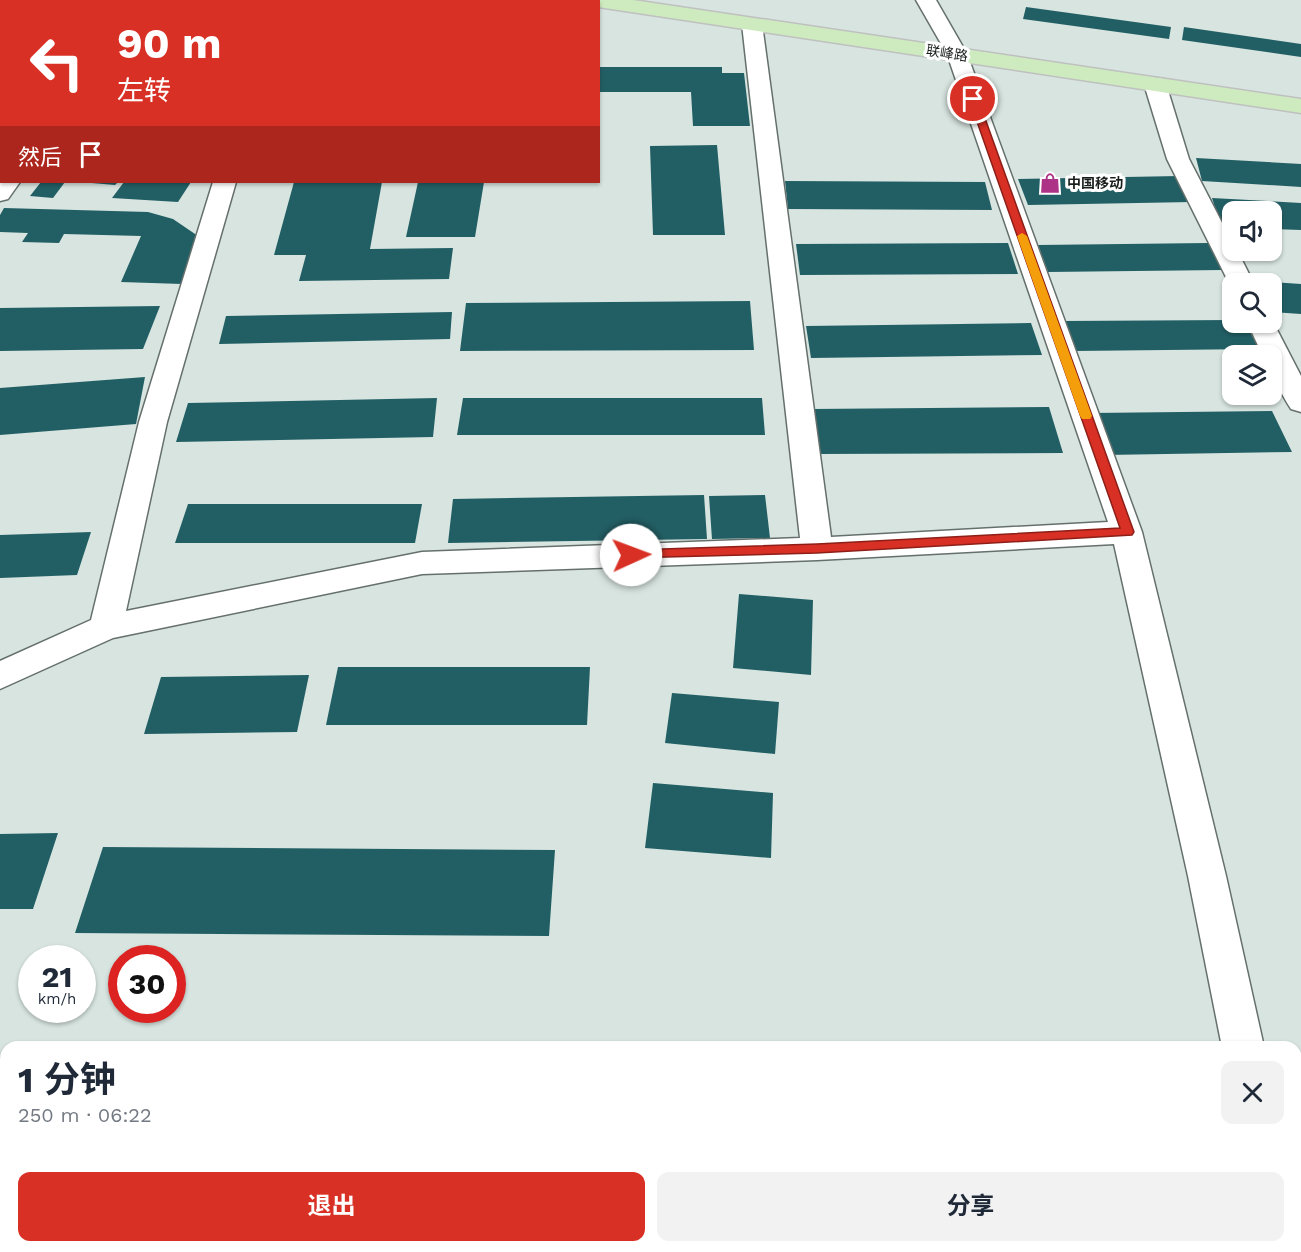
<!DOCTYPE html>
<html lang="zh">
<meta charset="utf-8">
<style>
:root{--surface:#fff;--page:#f2f2f3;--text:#1f2937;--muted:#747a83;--accent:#d93025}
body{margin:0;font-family:"Work Sans","Noto Sans SC",sans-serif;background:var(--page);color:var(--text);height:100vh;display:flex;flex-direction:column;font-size:22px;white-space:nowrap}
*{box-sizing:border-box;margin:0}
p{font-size:20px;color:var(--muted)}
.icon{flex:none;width:33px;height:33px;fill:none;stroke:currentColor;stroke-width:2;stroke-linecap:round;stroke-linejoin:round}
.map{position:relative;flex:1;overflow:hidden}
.drawer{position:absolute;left:0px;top:1041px;width:1302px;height:212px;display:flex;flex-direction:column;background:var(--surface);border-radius:18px 18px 0 0;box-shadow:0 2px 4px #0004}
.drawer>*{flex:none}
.guide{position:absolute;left:0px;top:0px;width:600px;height:183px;box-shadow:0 2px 4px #0004;background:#d93025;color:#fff;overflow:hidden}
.controls{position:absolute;left:1222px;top:201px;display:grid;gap:12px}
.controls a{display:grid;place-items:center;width:60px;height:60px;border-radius:12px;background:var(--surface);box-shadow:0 2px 4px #0004;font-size:30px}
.speed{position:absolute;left:18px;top:945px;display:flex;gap:12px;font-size:30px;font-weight:700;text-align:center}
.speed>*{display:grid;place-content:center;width:78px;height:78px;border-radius:50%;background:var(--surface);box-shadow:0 2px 4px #0004;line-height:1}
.speed small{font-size:15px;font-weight:400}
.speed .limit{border:9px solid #d22;background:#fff;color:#111}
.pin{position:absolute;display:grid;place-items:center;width:51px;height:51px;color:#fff;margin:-26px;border:3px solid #fff;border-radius:50%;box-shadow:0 2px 6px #0007}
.me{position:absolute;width:66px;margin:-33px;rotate:88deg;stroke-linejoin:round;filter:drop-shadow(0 0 4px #0008)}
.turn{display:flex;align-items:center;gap:21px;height:126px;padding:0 18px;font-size:27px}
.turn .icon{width:78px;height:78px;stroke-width:2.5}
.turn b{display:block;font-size:42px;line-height:51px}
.then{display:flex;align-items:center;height:57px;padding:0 18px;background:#0003;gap:12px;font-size:22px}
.round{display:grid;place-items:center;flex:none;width:63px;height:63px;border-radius:12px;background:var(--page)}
.head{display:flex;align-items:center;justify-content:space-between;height:102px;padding:0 18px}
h1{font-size:36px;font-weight:700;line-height:45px}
.button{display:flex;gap:12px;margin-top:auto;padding:12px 18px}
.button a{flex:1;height:69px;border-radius:12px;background:var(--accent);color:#fff;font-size:24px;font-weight:700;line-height:69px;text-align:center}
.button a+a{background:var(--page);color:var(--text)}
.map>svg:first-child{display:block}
.building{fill:#225f65}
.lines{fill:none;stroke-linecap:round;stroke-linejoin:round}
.minor-casing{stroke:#65706c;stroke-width:3}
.major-casing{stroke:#bfc0c0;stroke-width:3}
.minor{fill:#fff;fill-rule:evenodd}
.major{fill:#ceebbf;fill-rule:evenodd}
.route{fill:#d93025;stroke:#8d1f18;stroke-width:1.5}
.slow{fill:#f59e0b}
.labels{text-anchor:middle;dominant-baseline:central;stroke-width:6;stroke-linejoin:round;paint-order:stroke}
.far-street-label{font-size:14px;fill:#1a1f1d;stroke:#fff}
.far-poi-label{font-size:14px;font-weight:bold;fill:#1a1f1d;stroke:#fff;text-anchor:start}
</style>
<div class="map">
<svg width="1301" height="1252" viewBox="0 0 1301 1252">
<rect width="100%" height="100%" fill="#d7e4df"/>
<path class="building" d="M 1026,7 L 1171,27 L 1169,39 L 1023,19 Z
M 1184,27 L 1301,44 L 1301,57 L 1182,40 Z
M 598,67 L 722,67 L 722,73 L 744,73 L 750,126 L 693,126 L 691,92 L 598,92 Z
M 717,145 L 725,235 L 653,235 L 650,146 Z
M 1196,158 L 1301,164 L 1301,187 L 1202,181 Z
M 1179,176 L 1192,202 L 1028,205 L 1018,179 Z
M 785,181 L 985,182 L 992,210 L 788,209 Z
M 41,182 L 65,182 L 53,198 L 30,196 Z
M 80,182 L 118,182 L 115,185 Z
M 124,182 L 191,182 L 178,202 L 112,198 Z
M 294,182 L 382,182 L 370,249 L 453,248 L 449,279 L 299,281 L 306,255 L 274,255 Z
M 418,182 L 484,182 L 475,237 L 406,237 Z
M 1212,198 L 1301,203 L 1301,230 L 1272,229 L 1272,212 L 1233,212 L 1233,227 L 1221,226 Z
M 4,208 L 148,212 L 173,219 L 198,236 L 182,284 L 121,282 L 141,236 L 64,234 L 59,243 L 22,242 L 28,233 L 0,232 L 0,215 Z
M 1008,243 L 1018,274 L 800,275 L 796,244 Z
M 1208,243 L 1222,270 L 1048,272 L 1038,245 Z
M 1272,282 L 1301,284 L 1301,314 L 1272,312 Z
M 750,301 L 754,350 L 460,351 L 466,303 Z
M 160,306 L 143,349 L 0,351 L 0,308 Z
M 452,312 L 450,339 L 219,344 L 226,316 Z
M 1233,320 L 1233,322 L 1245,322 L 1259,349 L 1074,351 L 1063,321 Z
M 1031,323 L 1042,355 L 811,358 L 806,326 Z
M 145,377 L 136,424 L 0,435 L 0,388 Z
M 437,398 L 433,437 L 176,442 L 188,403 Z
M 463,398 L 762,398 L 765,435 L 457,435 Z
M 1049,407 L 1063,453 L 818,454 L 812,409 Z
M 1272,411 L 1292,452 L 1105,455 L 1091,413 Z
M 704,495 L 707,539 L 448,543 L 453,499 Z
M 765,495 L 770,538 L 712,539 L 709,496 Z
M 188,504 L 422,504 L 415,543 L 175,543 Z
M 91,532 L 77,575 L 0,578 L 0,535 Z
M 739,594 L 813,600 L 811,675 L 733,668 Z
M 338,667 L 590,667 L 587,725 L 326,725 Z
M 309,675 L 297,732 L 144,734 L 161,677 Z
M 672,693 L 779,702 L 775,754 L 665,743 Z
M 653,783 L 773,793 L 771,858 L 645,848 Z
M 58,833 L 33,909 L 0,909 L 0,834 Z
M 103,847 L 555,850 L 549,936 L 75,933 Z"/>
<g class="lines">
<g class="minor-casing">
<path id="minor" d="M 62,0 L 82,0 L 61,2 Z
M 140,0 L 160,0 L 139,2 Z
M 265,0 L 285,0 L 264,2 Z
M 916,0 L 936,0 L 967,54 L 1142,532 L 1226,876 L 1264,1047 L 1222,1047 L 1188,876 L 1114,544 L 817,560 L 422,574 L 113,638 L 0,689 L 0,661 L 91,620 L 139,422 L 213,182 L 236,182 L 167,422 L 126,611 L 422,552 L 800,538 L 742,24 L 745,20 L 759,20 L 762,24 L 831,537 L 1108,522 L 947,54 Z
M 0,3 L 2,3 L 2,15 L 0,15 Z
M 1155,78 L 1163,79 L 1166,84 L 1189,159 L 1233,244 L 1233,250 L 1237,250 L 1254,284 L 1233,284 L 1232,289 L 1167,159 L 1144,84 L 1147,79 Z
M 0,177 L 2,182 L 20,182 L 8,199 L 0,201 Z
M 1272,320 L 1301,376 L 1301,412 L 1291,409 C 1280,392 1272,376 1272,356 L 1263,356 L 1247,322 L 1272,322 Z
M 1296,1227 L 1301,1229 L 1301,1252 L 1263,1252 L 1262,1246 L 1296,1246 Z"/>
</g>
<g class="major-casing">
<path id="major" d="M 584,0 L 633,0 L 1301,99 L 1301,113 L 598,7 L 598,2 Z"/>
</g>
<use href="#minor" class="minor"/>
<use href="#major" class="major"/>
</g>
<path class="route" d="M 970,97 L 978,99 L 1134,532 L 1132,535 L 817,553 L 627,558 L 625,555 L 631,550 L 817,544 L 1120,528 L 969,99 Z"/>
<path class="slow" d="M 1022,233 L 1027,236 L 1092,416 L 1090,419 L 1082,419 L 1080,416 L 1017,236 Z"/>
<defs>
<g id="shop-bare" transform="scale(1.62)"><path d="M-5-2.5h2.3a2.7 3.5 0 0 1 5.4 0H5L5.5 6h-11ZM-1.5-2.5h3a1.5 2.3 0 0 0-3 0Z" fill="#ad3386" stroke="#fff" stroke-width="2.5" paint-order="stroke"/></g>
</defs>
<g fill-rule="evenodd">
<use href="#shop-bare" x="1050" y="183"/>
</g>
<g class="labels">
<g class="far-street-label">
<text transform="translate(947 53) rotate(9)">联峰路</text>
</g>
<g class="far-poi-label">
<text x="1067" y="183">中国移动</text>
</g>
</g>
</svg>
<div class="controls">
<a><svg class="icon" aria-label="sound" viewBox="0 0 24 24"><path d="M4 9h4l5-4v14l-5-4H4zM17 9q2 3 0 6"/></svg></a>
<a><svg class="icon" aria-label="search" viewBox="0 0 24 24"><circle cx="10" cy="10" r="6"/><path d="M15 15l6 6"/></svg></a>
<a><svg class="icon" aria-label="layers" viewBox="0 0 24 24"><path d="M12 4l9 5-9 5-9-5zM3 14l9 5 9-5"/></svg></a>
</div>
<div class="speed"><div>21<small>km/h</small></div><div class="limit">30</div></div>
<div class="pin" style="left:973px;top:99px;background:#d93025"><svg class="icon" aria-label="arrive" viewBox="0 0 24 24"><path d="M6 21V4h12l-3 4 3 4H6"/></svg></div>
<svg class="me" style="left:631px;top:555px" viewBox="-20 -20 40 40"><circle r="19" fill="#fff"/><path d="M0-13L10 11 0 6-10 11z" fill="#d93025"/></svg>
<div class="guide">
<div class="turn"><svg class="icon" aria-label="left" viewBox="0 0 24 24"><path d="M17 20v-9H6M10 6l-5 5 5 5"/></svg><div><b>90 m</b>左转</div></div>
<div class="then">然后<svg class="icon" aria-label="arrive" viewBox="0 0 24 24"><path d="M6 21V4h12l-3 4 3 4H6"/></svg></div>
</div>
<section class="drawer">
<div class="head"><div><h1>1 分钟</h1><p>250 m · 06:22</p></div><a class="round"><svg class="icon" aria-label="close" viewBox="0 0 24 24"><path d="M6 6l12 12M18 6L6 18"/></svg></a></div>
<div class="button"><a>退出</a><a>分享</a></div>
</section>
</div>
